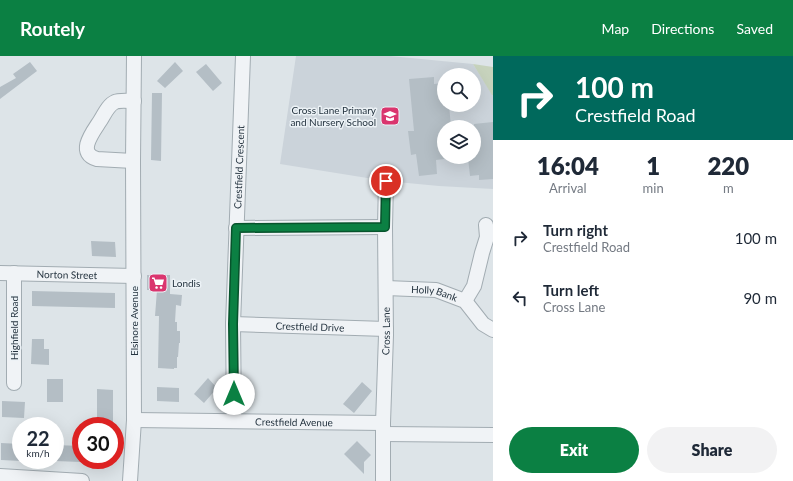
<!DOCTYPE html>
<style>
:root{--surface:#fff;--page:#f2f2f3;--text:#1f2937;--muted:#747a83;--accent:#0b8043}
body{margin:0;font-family:Lato,sans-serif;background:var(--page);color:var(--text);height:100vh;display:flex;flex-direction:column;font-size:15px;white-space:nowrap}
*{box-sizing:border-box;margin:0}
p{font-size:13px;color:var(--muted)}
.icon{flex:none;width:22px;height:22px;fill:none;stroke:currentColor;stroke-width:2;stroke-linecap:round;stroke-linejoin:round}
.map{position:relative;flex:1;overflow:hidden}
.details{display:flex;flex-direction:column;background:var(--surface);width:300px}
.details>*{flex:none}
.guide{background:#00695c;color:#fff;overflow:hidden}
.tools{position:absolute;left:437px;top:12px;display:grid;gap:8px}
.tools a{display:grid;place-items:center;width:44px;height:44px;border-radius:50%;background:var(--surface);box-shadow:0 4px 16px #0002;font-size:20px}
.speed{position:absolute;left:12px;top:361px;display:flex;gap:8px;font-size:20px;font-weight:700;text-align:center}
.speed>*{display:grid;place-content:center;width:52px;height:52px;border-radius:50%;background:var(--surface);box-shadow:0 4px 16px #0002;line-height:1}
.speed small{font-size:10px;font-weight:400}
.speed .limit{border:6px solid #d22;background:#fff;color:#111}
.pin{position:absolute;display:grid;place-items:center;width:34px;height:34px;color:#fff;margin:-17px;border:2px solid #fff;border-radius:50%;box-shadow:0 1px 4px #0007}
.me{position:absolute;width:44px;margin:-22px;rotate:0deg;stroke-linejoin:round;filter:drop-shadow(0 0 3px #0008)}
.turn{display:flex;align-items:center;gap:14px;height:84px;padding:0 16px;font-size:18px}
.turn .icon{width:52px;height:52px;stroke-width:2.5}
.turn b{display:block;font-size:28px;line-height:34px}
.eta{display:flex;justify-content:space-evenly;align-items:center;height:68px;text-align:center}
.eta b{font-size:24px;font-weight:800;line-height:28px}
.cta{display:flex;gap:8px;margin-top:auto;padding:8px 16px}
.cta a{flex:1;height:46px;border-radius:24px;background:var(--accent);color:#fff;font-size:16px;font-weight:800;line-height:46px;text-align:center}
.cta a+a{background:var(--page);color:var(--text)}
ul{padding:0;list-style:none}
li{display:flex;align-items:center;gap:12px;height:60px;padding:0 16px}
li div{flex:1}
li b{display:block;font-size:15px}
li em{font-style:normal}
header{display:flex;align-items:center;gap:24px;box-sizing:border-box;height:56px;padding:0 20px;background:var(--accent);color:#fff}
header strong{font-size:19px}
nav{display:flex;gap:22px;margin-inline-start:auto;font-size:14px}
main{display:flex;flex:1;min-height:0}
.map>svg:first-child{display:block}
.built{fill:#cbd3da;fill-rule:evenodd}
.green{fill:#c7d3bd}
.building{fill:#b4bec5}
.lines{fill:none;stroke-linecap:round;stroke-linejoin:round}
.minor-casing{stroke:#a2acb2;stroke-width:16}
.minor{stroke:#f0f3f6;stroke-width:14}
.route-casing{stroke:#07532c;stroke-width:10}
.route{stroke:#0b8043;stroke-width:7}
.labels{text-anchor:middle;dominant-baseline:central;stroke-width:3;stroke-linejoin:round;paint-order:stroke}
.poi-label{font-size:10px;fill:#253440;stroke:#ecf2f6;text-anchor:end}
.street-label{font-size:10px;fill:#253440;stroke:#ecf2f6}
</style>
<header>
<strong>Routely</strong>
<nav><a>Map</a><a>Directions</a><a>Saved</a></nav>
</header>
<main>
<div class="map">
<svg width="493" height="425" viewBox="0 0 493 425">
<rect width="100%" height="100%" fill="#dde4e8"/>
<path class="built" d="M 296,0 L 390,0 L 473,8 L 492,38 L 493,39 L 493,133 L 439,130 L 386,125 L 280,108 ZM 444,19 L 474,19 L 474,49 L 444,49 ZM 444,71 L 474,71 L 474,101 L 444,101 Z"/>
<path class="green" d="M 473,8 L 493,11 L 493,39 L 492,39 Z"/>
<path class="building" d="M 30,6 L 37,15 L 0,43 L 0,31 L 16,22 L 13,18 Z
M 175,6 L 183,15 L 165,32 L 157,25 Z
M 206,8 L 222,27 L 213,35 L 196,16 Z
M 434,21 L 434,28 L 444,27 L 444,49 L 449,49 L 451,71 L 444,71 L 444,103 L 436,104 L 437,118 L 419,120 L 416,98 L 411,99 L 408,75 L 414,75 L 409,23 Z
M 152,37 L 162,37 L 161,105 L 151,104 Z
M 493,66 L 493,123 L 479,124 L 479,119 L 470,120 L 468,102 L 476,101 L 474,83 L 474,68 Z
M 91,185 L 115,186 L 116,201 L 92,200 Z
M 147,219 L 170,219 L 170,238 L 182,239 L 181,250 L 176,249 L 175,266 L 177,266 L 177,275 L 180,275 L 180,287 L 179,287 L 178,301 L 177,301 L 177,312 L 174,312 L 174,313 L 158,312 L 159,260 L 155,260 L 157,234 L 147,234 Z
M 32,235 L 115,237 L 115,252 L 32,250 Z
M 32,283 L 44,283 L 44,293 L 49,293 L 49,309 L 31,308 Z
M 208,322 L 217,332 L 204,347 L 194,338 Z
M 47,323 L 63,323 L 63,346 L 47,346 Z
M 362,326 L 372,335 L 354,357 L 343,348 Z
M 157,331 L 179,332 L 179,346 L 157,345 Z
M 97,333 L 113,334 L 113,370 L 97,370 Z
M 2,345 L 25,346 L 24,362 L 2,361 Z
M 357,385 L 371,399 L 364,406 L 364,418 L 344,398 Z
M 1,387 L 21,388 L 21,405 L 1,404 Z
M 55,389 L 81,390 L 81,406 L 55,405 Z"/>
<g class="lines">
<g class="minor-casing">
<g id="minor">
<path d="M 133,105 L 97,103 C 76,97 93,76 100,65 C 104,59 108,49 115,46 C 119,44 129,45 134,45"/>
<path d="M 236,172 L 385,171"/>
<path id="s1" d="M 0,217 L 134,220"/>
<path id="s2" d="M 386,232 L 436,234 L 465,245 L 483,268 L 493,274"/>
<path d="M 465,245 L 474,230 L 482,197 L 487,181 L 486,169"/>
<path id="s3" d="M 233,268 L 386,273"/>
<path d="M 14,327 L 14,217"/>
<path id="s4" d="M 134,364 L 383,367"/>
<path id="s5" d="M 234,365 L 233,268 L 243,0"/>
<path d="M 383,378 L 493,379"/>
<path d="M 0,420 L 82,425"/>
<path d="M 130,425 L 134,364 L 133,105 L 134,0"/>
<path id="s6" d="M 383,425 L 383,367 L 386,279 L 385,171 L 386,125"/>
</g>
</g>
<use href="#minor" class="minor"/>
</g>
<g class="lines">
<g class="route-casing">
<path id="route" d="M 234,338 L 233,268 L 236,172 L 385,171 L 386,125"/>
</g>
<use href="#route" class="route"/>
</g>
<defs>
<g id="school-square" transform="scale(1)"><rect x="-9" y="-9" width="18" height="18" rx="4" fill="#da356e" stroke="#ecf2f6"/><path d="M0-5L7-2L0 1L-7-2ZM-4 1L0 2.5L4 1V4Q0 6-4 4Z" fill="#fff"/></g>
<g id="supermarket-square" transform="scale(1)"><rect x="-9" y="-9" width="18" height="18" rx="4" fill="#da356e" stroke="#ecf2f6"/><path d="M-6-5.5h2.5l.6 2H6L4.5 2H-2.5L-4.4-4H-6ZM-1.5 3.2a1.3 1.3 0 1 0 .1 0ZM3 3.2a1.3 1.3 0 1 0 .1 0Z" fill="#fff"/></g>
</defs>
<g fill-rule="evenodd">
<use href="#school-square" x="390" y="60"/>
<use href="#supermarket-square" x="158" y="227"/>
</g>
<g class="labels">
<g class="poi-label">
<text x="376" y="54">Cross Lane Primary<tspan x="376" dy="12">and Nursery School</tspan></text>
<text x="172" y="227" text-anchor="start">Londis</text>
</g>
<g class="street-label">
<text stroke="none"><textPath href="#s5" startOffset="254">Crestfield Crescent</textPath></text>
<text stroke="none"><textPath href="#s1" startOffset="67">Norton Street</textPath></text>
<text stroke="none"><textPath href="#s2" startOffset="49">Holly Bank</textPath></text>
<text transform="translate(134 265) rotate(-90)">Elsinore Avenue</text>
<text stroke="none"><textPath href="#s3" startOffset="77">Crestfield Drive</textPath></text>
<text transform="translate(14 272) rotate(-90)">Highfield Road</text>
<text stroke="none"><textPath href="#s6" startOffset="150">Cross Lane</textPath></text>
<text stroke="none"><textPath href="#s4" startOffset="160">Crestfield Avenue</textPath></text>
</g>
</g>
</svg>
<div class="tools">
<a><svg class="icon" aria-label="search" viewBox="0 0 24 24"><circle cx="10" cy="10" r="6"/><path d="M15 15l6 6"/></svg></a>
<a><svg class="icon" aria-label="layers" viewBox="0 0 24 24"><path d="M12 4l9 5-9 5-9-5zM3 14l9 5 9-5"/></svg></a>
</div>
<div class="speed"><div>22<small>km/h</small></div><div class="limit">30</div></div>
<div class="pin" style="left:386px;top:125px;background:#d93025"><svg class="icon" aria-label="arrive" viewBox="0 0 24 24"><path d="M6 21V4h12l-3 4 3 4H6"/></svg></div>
<svg class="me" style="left:234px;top:338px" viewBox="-20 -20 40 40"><circle r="19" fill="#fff"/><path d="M0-13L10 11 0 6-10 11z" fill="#0b8043"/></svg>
</div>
<section class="details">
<div class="guide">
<div class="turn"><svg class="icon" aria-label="right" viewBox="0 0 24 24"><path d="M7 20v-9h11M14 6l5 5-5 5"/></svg><div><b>100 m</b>Crestfield Road</div></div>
</div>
<div class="eta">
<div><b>16:04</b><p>Arrival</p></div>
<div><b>1</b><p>min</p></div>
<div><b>220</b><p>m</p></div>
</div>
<ul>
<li><svg class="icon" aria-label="right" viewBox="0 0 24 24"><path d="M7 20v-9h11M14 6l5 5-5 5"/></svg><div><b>Turn right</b><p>Crestfield Road</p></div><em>100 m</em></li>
<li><svg class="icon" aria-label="left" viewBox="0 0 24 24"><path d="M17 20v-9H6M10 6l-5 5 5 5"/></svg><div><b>Turn left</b><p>Cross Lane</p></div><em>90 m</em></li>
</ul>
<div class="cta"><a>Exit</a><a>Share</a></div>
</section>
</main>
